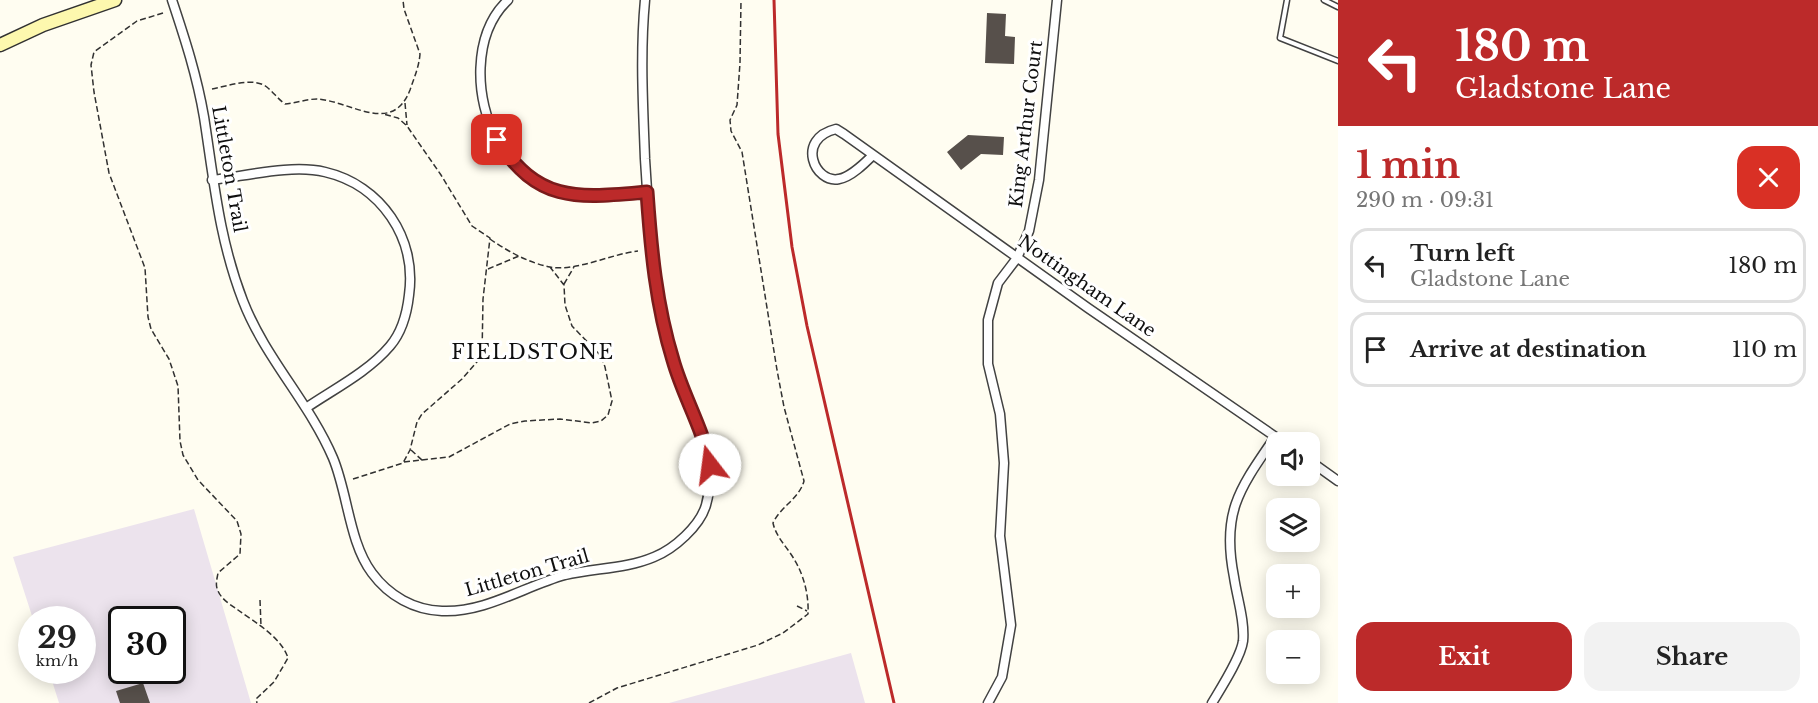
<!DOCTYPE html>
<meta charset="utf-8">
<style>
:root{--surface:#fff;--page:#f2f2f2;--text:#222;--muted:#767676;--line:#e0e0e0;--accent:#bc2a2a}
body{margin:0;font-family:"Libre Baskerville",serif;background:var(--page);color:var(--text);height:100vh;display:flex;flex-direction:column;font-size:22px;white-space:nowrap}
*{box-sizing:border-box;margin:0}
p{font-size:20px;color:var(--muted)}
.icon{flex:none;width:33px;height:33px;fill:none;stroke:currentColor;stroke-width:2;stroke-linecap:round;stroke-linejoin:round}
.map{position:relative;flex:1;overflow:hidden}
.drawer{display:flex;flex-direction:column;background:var(--surface);width:480px}
.drawer>*{flex:none}
.top-card{background:#bc2a2a;color:#fff;overflow:hidden}
.buttons{position:absolute;left:1266px;top:432px;display:grid;gap:12px}
.buttons a{display:grid;place-items:center;width:54px;height:54px;border-radius:12px;background:var(--surface);box-shadow:0 3px 15px #0003;font-size:30px}
.speed{position:absolute;left:18px;top:606px;display:flex;gap:12px;font-size:30px;font-weight:700;text-align:center}
.speed>*{display:grid;place-content:center;width:78px;height:78px;border-radius:50%;background:var(--surface);box-shadow:0 3px 15px #0003;line-height:1}
.speed small{font-size:15px;font-weight:400}
.speed .limit{border:3px solid #111;border-radius:9px;background:#fff;color:#111}
.pin{position:absolute;display:grid;place-items:center;width:51px;height:51px;color:#fff;margin:-26px;border-radius:12px;box-shadow:0 3px 9px #0006}
.me{position:absolute;width:66px;margin:-33px;rotate:345deg;stroke-linejoin:round;filter:drop-shadow(0 0 4px #0008)}
.turn{display:flex;align-items:center;gap:21px;height:126px;padding:0 18px;font-size:27px}
.turn .icon{width:78px;height:78px;stroke-width:2.5}
.turn b{display:block;font-size:42px;line-height:51px}
.round{display:grid;place-items:center;flex:none;width:63px;height:63px;border-radius:18px;background:var(--page)}
.headline{display:flex;align-items:center;justify-content:space-between;height:102px;padding:0 18px}
h1{font-size:36px;font-weight:700;line-height:45px;color:var(--accent)}
.cta{display:flex;gap:12px;margin-top:auto;padding:12px 18px}
.cta a{flex:1;height:69px;border-radius:18px;background:var(--accent);color:#fff;font-size:24px;font-weight:700;line-height:69px;text-align:center}
.cta a+a{background:var(--page);color:var(--text)}
ul{padding:0;list-style:none}
li{display:flex;align-items:center;gap:18px;height:75px;margin:0 12px 9px;padding:0 6px;border:3px solid var(--line);border-radius:18px}
li div{flex:1}
li b{display:block;font-size:22px}
li em{font-style:normal}
main{display:flex;flex:1;min-height:0}
.map>svg:first-child{display:block}
.industrial{fill:#ece3ed;fill-rule:evenodd}
.building{fill:#57504b}
.lines{fill:none;stroke-linecap:round;stroke-linejoin:round}
.service-casing{stroke:#424242;stroke-width:7}
.minor-casing{stroke:#424242;stroke-width:11}
.secondary-casing{stroke:#313131;stroke-width:15}
.path{stroke:#313131;stroke-width:1.5;stroke-dasharray:6 3;stroke-linecap:butt}
.service{stroke:#fff;stroke-width:4}
.minor{stroke:#fff;stroke-width:8}
.secondary{stroke:#fdf8ae;stroke-width:12}
.rail{stroke:#bc2a2a;stroke-width:3}
.route-casing{stroke:#7a1b1b;stroke-width:15}
.route{stroke:#bc2a2a;stroke-width:10}
.labels{text-anchor:middle;dominant-baseline:central;stroke-width:6;stroke-linejoin:round;paint-order:stroke}
.street-label{font-size:18px;fill:#0f0f0f;stroke:#fff}
.neighbourhood-label{font-size:20px;letter-spacing:1.5px;fill:#0f0f0f;stroke:#fff}
</style>
<main>
<div class="map">
<svg width="1338" height="703" viewBox="0 0 1338 703">
<rect width="100%" height="100%" fill="#fffdf1"/>
<path class="industrial" d="M 194,509 L 251,703 L 59,703 L 49,671 L 82,670 L 82,620 L 33,619 L 13,557 ZM 122,620 L 172,620 L 172,670 L 122,670 Z
M 851,653 L 865,703 L 669,703 Z"/>
<path class="building" d="M 987,13 L 1006,14 L 1005,36 L 1015,37 L 1014,64 L 985,63 Z
M 968,135 L 1004,137 L 1003,155 L 981,154 L 961,170 L 947,152 Z
M 143,683 L 150,703 L 120,703 L 116,691 Z"/>
<g class="lines">
<g class="service-casing">
<path id="service" d="M 1287,0 L 1280,38 L 1338,61
M 1324,0 L 1338,7"/>
</g>
<g class="minor-casing">
<path id="minor" d="M 172,0 C 185,39 197,76 204,117 C 214,181 219,239 243,301 C 265,358 309,402 333,458 C 348,494 349,542 372,573 C 389,596 414,610 442,611 C 485,613 525,586 565,575 C 594,568 626,569 654,557 C 674,549 700,526 706,505 C 718,462 700,434 685,396 C 672,364 663,329 657,294 C 650,249 648,204 645,159 C 643,105 640,53 645,0
M 508,0 C 472,34 474,100 498,141 C 510,162 530,180 552,189 C 581,202 616,195 647,192
M 873,155 C 865,163 851,177 839,179 C 815,184 795,139 836,129 L 844,134 L 1088,308 L 1283,442
M 212,180 C 246,176 292,164 325,172 C 381,185 417,238 409,295 C 407,313 402,332 390,346 C 368,372 334,389 306,408
M 1310,461 L 1338,481
M 988,703 L 1002,677 L 1011,625 L 1000,536 L 1004,463 L 1000,414 L 988,364 L 988,320 L 998,283 L 1017,258 L 1029,231 L 1039,180 L 1057,0
M 1212,703 C 1221,688 1241,657 1243,641 C 1245,621 1237,598 1234,577 C 1221,512 1240,488 1275,437"/>
</g>
<g class="secondary-casing">
<path id="secondary" d="M 0,45 L 43,25 L 115,0"/>
</g>
<path class="path" d="M 163,13 L 137,21 L 94,52 L 91,65 L 94,92 L 109,173 L 145,268 L 148,317 L 151,329 L 169,359 L 178,386 L 180,441 L 183,455 L 198,480 L 237,521 L 241,534 L 240,554 L 218,573 C 217,579 215,585 218,591 C 222,600 231,605 238,610 C 255,622 282,638 288,658 L 274,682 L 256,699 L 257,703
M 212,89 C 228,86 255,76 268,88 C 274,93 278,99 285,104 C 296,103 307,99 317,99 C 351,101 392,136 410,90 C 414,78 419,67 420,54 L 404,9 L 403,0
M 405,103 L 407,125
M 490,239 C 507,251 529,263 550,267 C 575,272 611,254 638,251
M 488,269 L 519,256
M 564,284 L 574,267
M 411,450 L 423,461
M 404,462 L 449,457 L 510,424 L 525,421 L 560,419 L 592,423 L 601,421 L 608,415 L 612,401 L 605,367 L 601,356 L 572,326 L 565,305 L 564,285 L 550,267
M 353,479 L 403,463 L 410,450 L 417,422 L 422,414 L 462,379 L 482,356 L 483,299 L 490,238 L 472,226 L 441,175 L 407,126 L 398,118 L 383,114
M 260,600 L 261,626
M 797,606 L 807,611
M 589,703 L 617,688 L 758,645 L 783,633 L 808,614 C 809,596 804,575 794,559 C 787,547 776,537 773,523 C 781,506 799,499 804,481 L 784,407 L 777,370 L 742,152 L 731,131 L 730,120 L 737,105 L 740,63 L 741,0"/>
<use href="#service" class="service"/>
<use href="#minor" class="minor"/>
<use href="#secondary" class="secondary"/>
<path class="rail" d="M 774,0 L 778,134 L 792,247 L 807,326 L 894,703"/>
</g>
<g class="lines">
<g class="route-casing">
<path id="route" d="M 497,140 C 539,204 578,198 647,192 C 651,249 656,305 673,360 C 683,396 703,428 710,465"/>
</g>
<use href="#route" class="route"/>
</g>
<g class="labels">
<g class="street-label">
<text transform="translate(1026 124) rotate(-83)">King Arthur Court</text>
<text transform="translate(229 169) rotate(80)">Littleton Trail</text>
<text transform="translate(1087 286) rotate(35)">Nottingham Lane</text>
<text transform="translate(527 573) rotate(-16)">Littleton Trail</text>
</g>
<g class="neighbourhood-label">
<text x="533" y="352">FIELDSTONE</text>
</g>
</g>
</svg>
<div class="buttons">
<a><svg class="icon" aria-label="sound" viewBox="0 0 24 24"><path d="M4 9h4l5-4v14l-5-4H4zM17 9q2 3 0 6"/></svg></a>
<a><svg class="icon" aria-label="layers" viewBox="0 0 24 24"><path d="M12 4l9 5-9 5-9-5zM3 14l9 5 9-5"/></svg></a>
<a>+</a>
<a>−</a>
</div>
<div class="speed"><div>29<small>km/h</small></div><div class="limit">30</div></div>
<div class="pin" style="left:497px;top:140px;background:#d93025"><svg class="icon" aria-label="arrive" viewBox="0 0 24 24"><path d="M6 21V4h12l-3 4 3 4H6"/></svg></div>
<svg class="me" style="left:710px;top:465px" viewBox="-20 -20 40 40"><circle r="19" fill="#fff"/><path d="M0-13L10 11 0 6-10 11z" fill="#bc2a2a"/></svg>
</div>
<section class="drawer">
<div class="top-card">
<div class="turn"><svg class="icon" aria-label="left" viewBox="0 0 24 24"><path d="M17 20v-9H6M10 6l-5 5 5 5"/></svg><div><b>180 m</b>Gladstone Lane</div></div>
</div>
<div class="headline"><div><h1>1 min</h1><p>290 m · 09:31</p></div><a class="round" style="background:#d93025;color:#fff"><svg class="icon" aria-label="close" viewBox="0 0 24 24"><path d="M6 6l12 12M18 6L6 18"/></svg></a></div>
<ul>
<li><svg class="icon" aria-label="left" viewBox="0 0 24 24"><path d="M17 20v-9H6M10 6l-5 5 5 5"/></svg><div><b>Turn left</b><p>Gladstone Lane</p></div><em>180 m</em></li>
<li><svg class="icon" aria-label="arrive" viewBox="0 0 24 24"><path d="M6 21V4h12l-3 4 3 4H6"/></svg><div><b>Arrive at destination</b></div><em>110 m</em></li>
</ul>
<div class="cta"><a>Exit</a><a>Share</a></div>
</section>
</main>
